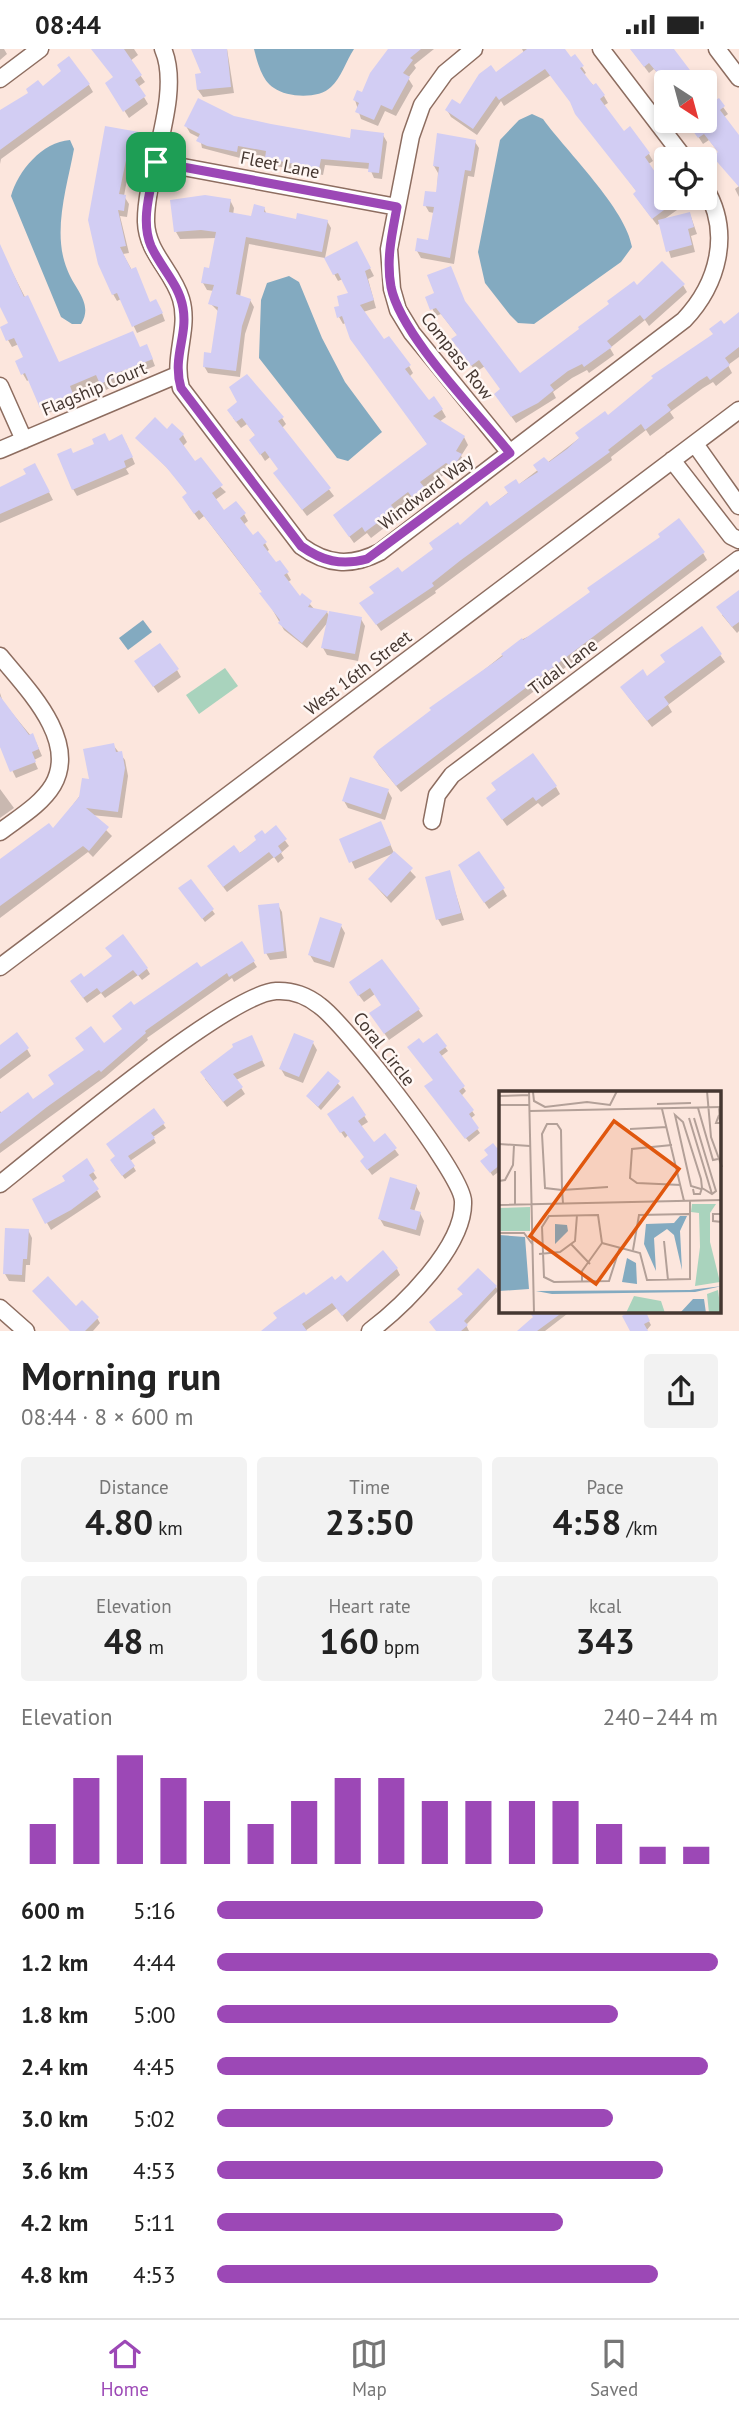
<!DOCTYPE html>
<meta charset="utf-8">
<style>
body{margin:0;font-family:"PT Sans",sans-serif;background:#f2f2f2;color:#222;height:100vh;display:flex;flex-direction:column;font-size:26px;white-space:nowrap}
*{box-sizing:border-box;margin:0}
p{font-size:23px;color:#767676}
.icon{flex:none;width:38px;height:38px;fill:none;stroke:currentColor;stroke-width:2;stroke-linecap:round;stroke-linejoin:round}
.map{position:relative;height:1282px;overflow:hidden}
.side{display:flex;flex-direction:column;background:#fff;flex:1}
.side>*{flex:none}
.needle{width:46px;rotate:144deg}
.controls{position:absolute;left:654px;top:21px;display:grid;gap:14px}
.controls a{display:grid;place-items:center;width:63px;height:63px;border-radius:7px;background:#fff;box-shadow:0 4px 10px #0003;font-size:35px}
.pin{position:absolute;display:grid;place-items:center;width:60px;height:60px;color:#fff;margin:-30px;border-radius:14px;box-shadow:0 4px 10px #0006}
.round{display:grid;place-items:center;flex:none;width:74px;height:74px;border-radius:7px;background:#f2f2f2}
.headline{display:flex;align-items:center;justify-content:space-between;height:119px;padding:0 21px}
h1{font-size:38px;font-weight:600;line-height:52px}
.metrics{display:grid;grid-template-columns:repeat(3,1fr);gap:10px;height:119px;padding:7px 21px}
.metrics div{display:grid;align-content:center;border-radius:7px;background:#f2f2f2;text-align:center}
.metrics b{font-size:35px;font-weight:600}
.metrics small{font-size:19px;font-weight:400}
.metrics p{font-size:19px}
.chart{height:196px;padding:14px 21px}
.chart p{display:flex;justify-content:space-between}
.chart svg{width:100%;height:126px;margin-top:7px;stroke:#9c48b6;stroke-width:6}
ul{padding:0 21px;list-style:none;font-size:23px}
li{display:grid;grid-template-columns:112px 84px 1fr;align-items:center;height:52px}
li i{height:18px;border-radius:9px;background:#9c48b6}
.status{display:flex;justify-content:space-between;align-items:center;height:49px;padding:0 35px;background:#fff;direction:ltr}
.status svg{height:19px;fill:currentColor}
.dock{display:flex;justify-content:space-around;align-items:center;height:98px;border-top:2px solid #e0e0e0;background:#fff;font-size:19px;color:#767676}
.dock a{display:grid;justify-items:center;gap:4px}
.dock .current{color:#9c48b6}
.map>svg:first-child{display:block}
.green{fill:#a9d3bd}
.water{fill:#83aac0}
.shadow{fill:#0003}
.building{fill:#d2cdf3}
.lines{fill:none;stroke-linecap:round;stroke-linejoin:round}
.minor-casing{stroke:#8d6d60;stroke-width:19}
.minor{stroke:#fff;stroke-width:16}
.route-casing{stroke:#fff;stroke-width:14}
.route{stroke:#9c48b6;stroke-width:9}
.labels{text-anchor:middle;stroke-width:5;stroke-linejoin:round;paint-order:stroke}
.street-label{font-size:18px;fill:#453731;stroke:#fff7f4}
.inset-road{fill:none;stroke:#b3a098;stroke-width:2}
.view{fill:#e0570e;fill-opacity:0.15;stroke:#e0570e;stroke-width:3.5}
.inset-edge{fill:none;stroke:#453731;stroke-width:3.5}
</style>
<div class="status"><b>08:44</b><svg viewBox="0 0 49 12"><path d="M0 12V9h3v3zM5 12V6h3v6zM10 12V3h3v9zM15 12V0h3v12zM26 1h20v11H26zM47 4h2v5h-2z"/></svg></div>
<div class="map">
<svg width="739" height="1282" viewBox="0 0 739 1282">
<rect width="100%" height="100%" fill="#fce6dd"/>
<path class="green" d="M225,619L238,637L199,665L186,646Z"/>
<path class="water" d="M254,0H354C346,12 341,29 331,38C319,50 288,49 274,39C262,32 257,12 254,0Z
M532,65L543,70C567,103 626,160 632,198L621,213L534,275L518,274L510,266L485,234L478,203L500,91L519,71Z
M70,91L74,100C67,138 52,183 67,220C74,240 94,254 81,275H72L61,268L11,147C18,122 42,93 70,91Z
M289,227L299,233L322,289L345,333L382,383L348,412L337,409L259,309L261,251L267,234Z
M143,571L152,583L128,601L119,589Z"/>
<path class="shadow" d="M0,0H4L7,5L0,11Z
M92,0H134L138,6L130,12L145,33L138,38L148,55L129,69L107,34L115,29Z
M193,0H227L234,44L203,48L198,41L203,26Z
M390,0H434L414,16L416,19L408,29L413,37L396,67L385,62L378,77L361,70L355,51L363,46Z
M522,0H563L570,10L582,18L586,24L583,26L604,47L608,54L603,57L623,84L630,79L649,105L653,112L647,116L667,149H680L684,156L663,171L690,165L697,185L691,187L695,203L671,209L660,174L657,176L639,152L637,143L551,26L504,57L501,52L477,86L451,68L447,61L460,57L524,4Z
M631,0H672L697,33H674L671,29L665,33L654,20L649,24Z
M89,36L93,43L1,110L0,115V63L42,39Z
M718,51L728,65L724,68L739,89V148L735,140L739,137L719,104L709,91L703,95L692,78L705,72Z
M234,69L352,91L383,86L387,93L382,130L374,129L370,120L325,116L323,126L271,116L266,108L242,103L240,109L202,99L200,89L190,84L186,77Z
M106,79L137,85L142,92L139,105L132,103L124,147L129,155L127,168L120,167L129,204L123,205L150,254L160,259L165,272L137,284L121,250L117,252L113,245Z
M475,93L479,99L474,128L468,127L454,215L421,209L417,202L429,193L434,164L429,163L425,156L437,145L438,124L434,117Z
M230,151L234,159L233,166L253,169L264,159L267,166L297,172H327L331,179L325,209L249,195L240,248L250,251L254,258L245,285L240,328L208,324L204,317L213,306L219,263L210,254L214,242L207,241L203,234L211,221L217,189L180,190L176,183Z
M357,194L374,227L368,230L376,259L363,263L383,292L409,317L413,324L409,328L428,354L442,361L446,368L439,373L464,388L468,396L461,407L465,413L458,424L451,420L424,441L427,447L417,454L413,449L394,463L397,469L371,489L367,484L354,494L339,473L428,396L346,274L343,275L339,268L351,245L343,230L338,232L326,210Z
M0,199L59,315L140,300L150,304L155,317L115,334L116,336L106,341L101,332L72,345L76,353L46,365L30,330L27,332L23,325L25,309L19,295L12,298L8,291L10,275L0,254Z
M683,236L687,243L649,277L645,271L610,299L614,306L589,324L587,321L572,329L553,343L556,349L516,374L500,352L502,341L485,317L476,323L457,297L458,287L441,265L436,267L427,249L466,257L520,327L637,239Z
M739,267V308L728,316L732,324L716,337L713,333L703,339L670,363L674,369L650,387L646,381L611,408L612,411L435,542L436,544L381,582L366,561L402,525Z
M233,369H282L286,375L282,379L334,447L307,467L280,431V421L270,408L265,412L256,398V387L247,375L241,379Z
M167,382L183,386L187,393L183,397L195,414L226,443L215,451L224,463L244,465L248,472L243,476L252,488L265,494L269,501L266,503L276,516L287,524L291,531L288,533L300,549L302,546L315,561L327,563L329,567L361,570L365,577L358,612L327,606L323,599L328,573L307,599L284,581L263,544L204,467L199,471L188,456V445L173,425L138,389Z
M109,393L126,394L135,415L126,420L129,425L77,447L73,440V406Z
M35,416L53,451L0,474V439L28,426Z
M703,504L707,511L401,743L379,716L375,709L521,591Z
M739,543V582L737,584L722,566Z
M702,580L725,613L668,656L672,663L652,678L626,645L666,614Z
M141,619L177,621L181,628L158,644Z
M0,644L3,653L36,693L42,707L34,711L38,720L16,729L0,697Z
M113,696L125,711L128,727L122,769L91,766L112,787L93,808L88,803L0,869V813L53,782L91,732Z
M556,738L560,745L542,758L538,754L507,777L492,756Z
M0,740L14,759L0,769Z
M388,742L392,749L385,771L348,759L344,752Z
M276,779L289,797L281,804L284,809L278,814L274,808L227,843L212,823Z
M384,781L394,804L355,820L342,791Z
M394,805L416,828L391,854L370,831Z
M449,823L464,871L442,877L438,870Z
M464,824L503,840L507,847L489,860Z
M190,832L215,865L205,873L183,844Z
M278,856L282,863L287,909L270,911L266,904Z
M341,877L345,884L334,919L314,913L310,906Z
M242,894L257,918L234,933L232,929L147,989L148,991L105,1028L0,1104V1062L2,1065L32,1053L201,921Z
M113,908L147,920L150,925L142,931L138,926L105,949L101,944L87,954L75,938Z
M382,912L423,967L389,991L376,972L383,957L375,945L364,953L355,941Z
M254,994L265,1017L236,1031L245,1045L227,1058L205,1030Z
M313,994L317,1001L303,1034L285,1027L281,1020Z
M423,996L445,998L448,1002L440,1008L466,1042L461,1047L475,1066L470,1070L480,1084L469,1093L429,1042L434,1032Z
M0,999L27,1000L31,1007L0,1030Z
M328,1024L341,1038L321,1061L308,1048Z
M353,1049L368,1073L360,1078L373,1096L385,1087L399,1106L372,1126L366,1118V1109L348,1086L345,1089L333,1071Z
M154,1062L166,1079L153,1088L156,1094L130,1112L136,1122L125,1130L114,1116L117,1108Z
M501,1098V1121L493,1127L485,1116Z
M86,1112L97,1129L92,1133L101,1148L51,1181L34,1151L67,1133Z
M416,1137L420,1144L414,1163L420,1164L424,1172L420,1187L384,1177L380,1170Z
M28,1181L32,1189L30,1216H26L25,1233L9,1232L5,1225Z
M397,1220L400,1226L347,1273L337,1259L305,1282H264L306,1249L335,1234L346,1236Z
M496,1238L498,1242L466,1276L469,1282H437L434,1277L464,1247L460,1240Z
M34,1243L97,1269L100,1274L93,1282H72Z
M533,1263H566L567,1265L545,1282H520L534,1269Z
M633,1263H644L651,1276L646,1282H632L624,1267Z"/>
<path class="building" d="M91,0H124L142,26L135,31L146,47L123,63L105,34L113,28Z
M191,0H227L231,38L197,41L195,25L201,24Z
M388,0H421L410,9L413,11L403,24L410,28L392,61L381,56L374,71L355,63L359,54L353,51L357,41L362,43L370,24Z
M527,0H565L571,8L575,5L584,17L580,19L593,36L596,34L605,46L600,50L624,82L630,77L650,104L645,108L667,141V149H680L652,170L633,145L636,142L575,65L570,53L545,20L499,51L496,47L473,80L445,61L452,50L460,55L479,25L491,16L496,23Z
M630,0H674L699,33H673L665,23L660,27L649,14L644,18Z
M69,7L90,35L0,101V61L28,44L26,40L38,31L43,37L61,22L57,16Z
M705,40L714,52L719,49L725,57L720,61L739,86V138L712,107L718,103L704,85L698,89L690,78L698,72H705Z
M198,49L234,67L271,75L350,89L351,80L384,84L379,124L368,123L369,114L321,110L319,120L265,109L266,102L238,97L237,103L207,97L196,92L200,85L184,77Z
M105,77L139,83L136,98L129,97L119,145L126,146L124,162L118,161L126,197L120,198L131,220L136,218L150,253L156,250L163,264L132,278L117,244L112,246L98,215L88,171Z
M437,84L476,91L471,122L465,121L450,209L415,202L417,189L428,191L434,158L423,157L425,142L436,143L439,118L433,117Z
M205,146L231,150L229,163L251,167L254,155L265,158L264,163L296,170L297,164L328,171L322,203L246,188L236,245L251,250L242,277L236,322L203,318L204,303L211,304L218,258L208,255L214,236L201,234L204,218L209,219L216,183L201,181L174,183L170,151Z
M690,163L694,178L688,180L692,196L666,203L658,171Z
M357,192L371,219L365,222L374,251L360,256L384,290L389,287L411,316L405,320L429,351L434,347L443,360L433,367L465,387L456,402L462,405L453,418L446,414L420,433L425,439L412,448L408,443L391,456L395,461L365,483L362,478L349,488L333,466L427,395L350,290L342,267L337,269L334,258L339,257L337,247L348,244L338,224L333,226L324,209Z
M0,195L24,248L28,246L59,313L133,282L140,298L147,295L153,310L112,326L114,329L100,335L96,326L70,337L73,345L40,359L25,324L21,326L15,312L23,308L14,289L6,292L0,278L8,274L0,258Z
M662,212L685,235L644,271L640,266L607,292L612,298L584,318L582,315L568,322L550,336L554,341L538,354L511,368L494,345L500,340L479,311L471,317L451,290L457,286L436,259L430,261L425,248L434,244L427,226L451,217L465,252L520,324L579,280L578,278L609,255L607,252L634,232L637,236Z
M739,263V298L725,309L730,316L710,331L707,327L699,332L667,356L671,361L645,381L641,375L608,401L610,403L461,511L432,534L434,537L376,576L359,554L374,544L369,538L398,518L402,523L433,500L429,494L458,473L460,476L487,452L490,457L508,444L504,438L516,430L519,435L538,423L533,416L544,408L549,413L567,400L579,389L575,384L605,362L608,366L653,329L651,327L713,285L709,280L721,271L724,275Z
M247,325L284,368L278,372L331,439L302,461L273,424L278,420L265,402L260,406L249,391L255,386L242,369L236,373L227,361L237,353L229,338Z
M155,368L167,380L172,374L184,385L179,390L195,412L201,408L223,436L212,444L224,461L236,452L246,464L240,469L253,486L258,482L267,493L263,496L276,513L280,511L289,523L284,526L300,547L302,544L312,552L308,558L328,562L302,594L278,574L280,571L259,544L262,543L229,499L199,461L194,465L182,448L187,444L166,418L135,389Z
M105,384L109,392L122,385L133,408L124,412L126,418L72,441L57,405L71,399L73,404L94,395L92,390Z
M35,414L50,443L0,465V438L26,425L23,420Z
M679,469L705,503L396,737L373,708L377,702L431,661L429,659L503,607L501,605L522,589L523,591L590,543L587,539L660,488L658,485Z
M739,541V573L732,578L716,558Z
M329,562L362,568L355,605L321,599Z
M702,577L722,605L664,648L669,655L647,672L620,638L643,620L647,627L665,613L660,606Z
M160,594L179,620L153,638L134,612Z
M0,647L29,686L33,684L39,700L32,703L36,713L10,723L0,698Z
M114,694L116,703L122,702L125,719L118,763L86,759L109,778L89,802L83,797L0,857V810L49,774L53,779L79,748L82,729L89,730L83,700Z
M533,704L557,737L536,752L533,748L502,771L486,749L496,741L491,734Z
M350,728L389,740L381,765L342,752Z
M381,772L391,796L349,814L339,790Z
M276,776L287,790L278,797L282,803L274,809L269,803L223,838L207,817L234,796L240,804L256,791L254,787L262,781L265,785Z
M394,802L413,819L387,848L368,830Z
M479,802L505,839L484,854L458,816Z
M450,821L461,864L436,871L425,828Z
M191,830L214,860L202,870L178,839Z
M279,854L284,902L264,905L258,856Z
M320,868L342,875L330,913L308,906Z
M123,885L148,919L138,927L133,921L101,944L97,939L83,949L70,932L81,924L84,928L112,907L105,899Z
M242,892L255,912L229,928L227,924L145,982L146,984L101,1023L99,1021L47,1058L0,1095V1064L28,1043L33,1050L54,1035L48,1026L84,1001L75,989L91,977L104,994L122,980L112,967L131,952L134,956L197,913L201,918Z
M382,910L420,960L384,985L369,964L381,956L370,939L358,947L349,933Z
M17,983L29,999L0,1021V996Z
M294,984L314,992L299,1028L279,1020Z
M437,984L447,997L439,1003L465,1037L459,1042L474,1061L469,1065L479,1079L465,1090L424,1037L433,1031L407,998L419,989L423,994Z
M252,986L263,1011L233,1025L243,1038L223,1053L200,1023L233,998L232,995Z
M328,1022L340,1032L318,1058L306,1047Z
M353,1047L366,1066L358,1072L374,1093L385,1084L397,1099L367,1121L360,1112L364,1108L344,1082L340,1084L327,1065Z
M154,1059L165,1074L151,1084L155,1089L128,1107L135,1117L122,1127L110,1111L115,1107L106,1095Z
M493,1094L497,1099L501,1096V1115L490,1124L480,1112L488,1106L484,1101Z
M87,1109L95,1122L89,1126L99,1140L71,1161L45,1175L32,1150L65,1132L62,1127Z
M390,1128L417,1136L410,1160L421,1163L416,1181L378,1170Z
M5,1179L29,1180L27,1210H23L22,1226L3,1225Z
M383,1201L398,1219L342,1267L332,1254L302,1275L307,1282H261L277,1269L273,1264L304,1243L306,1246L332,1227L335,1231L341,1226L347,1233Z
M478,1219L497,1237L464,1272L468,1276L461,1282H436L429,1273L463,1245L457,1240Z
M48,1227L76,1257L82,1251L99,1268L85,1282H70L32,1242Z
M529,1263H563L537,1282H517L533,1268Z
M629,1263H646L650,1272L644,1275L648,1282H630L622,1267Z"/>
<g class="lines">
<g class="minor-casing">
<path id="minor" d="M163,0C183,46 145,123 146,173C147,204 173,222 181,250C190,280 172,308 181,339L301,497C327,516 351,518 380,503L684,271C718,235 732,184 705,139
M474,0L445,24L422,56L411,87L389,200L392,240L398,261L412,284L510,404
M601,0L685,110
M717,0L739,29
M0,30L40,0
M156,113L397,158
M0,337L24,391
M695,395L739,457
M0,401L177,326
M672,411L731,487L739,491
M0,607C26,639 79,691 53,736C41,756 18,769 0,783
M432,772L437,746L452,726L739,510
M0,918L739,361
M0,1135C48,1097 227,945 276,942C292,941 308,947 320,957C346,976 462,1124 463,1152C465,1197 403,1257 370,1282
M0,1259L26,1282"/>
</g>
<use href="#minor" class="minor"/>
</g>
<g class="lines">
<g class="route-casing">
<path id="route" d="M156,113L397,158C392,185 386,210 391,238C401,287 477,363 510,404L367,510C341,517 322,512 301,497L181,339C172,308 188,287 183,259C179,235 161,219 151,197C140,171 151,140 156,113Z"/>
</g>
<use href="#route" class="route"/>
</g>
<g class="labels">
<g class="street-label">
<text transform="translate(280 116) rotate(11)" y="6">Fleet Lane</text>
<text transform="translate(457 307) rotate(52)" y="6">Compass Row</text>
<text transform="translate(94 340) rotate(-23)" y="6">Flagship Court</text>
<text transform="translate(426 443) rotate(-37)" y="6">Windward Way</text>
<text transform="translate(563 618) rotate(-37)" y="6">Tidal Lane</text>
<text transform="translate(358 624) rotate(-37)" y="6">West 16th Street</text>
<text transform="translate(384 1000) rotate(52)" y="6">Coral Circle</text>
</g>
</g>
<g transform="translate(499 1042)">
<rect width="222" height="222" fill="#fce6dd"/>
<path d="M193,113H217L211,122V151L221,191L196,195L201,156L200,122L192,121ZM31,116V140H0V117ZM219,199L222,222H210L208,203ZM135,205L162,210L166,222H127Z" fill="#a9d3bd"/>
<path d="M181,125H188L181,140L183,179L175,144L168,138L155,147L157,180L145,153L147,133L175,132ZM56,133L68,134L69,140L56,153ZM0,144L26,146L30,198L0,200ZM128,167L137,172L138,193L123,191ZM223,195L196,201L53,203L37,200L191,199ZM194,208H205L207,222H181Z" fill="#83aac0"/>
<path class="inset-road" d="M30,0L35,222M208,0L212,46L223,76M34,1L35,10L46,16L88,11L111,14L118,0M0,5L30,4M158,13L192,12M0,14H31M220,16L221,32H217L220,24M199,17L214,69L219,68M163,18L185,110M31,20L223,16M190,27L213,103M195,27L217,100L213,103L203,97M131,38L168,36M0,53L31,55M173,54L133,58L131,87L138,92L182,94M16,80V113M0,90L6,89L14,74L15,54M194,98L195,103H201L203,97L202,88L184,31L176,24L192,95L202,98M64,112L63,99L62,39L58,33H48L43,43L46,97L63,99L109,96M0,114L223,109M223,123H214V130L223,131M0,142H25L34,154M165,150L169,189M103,152L99,124L50,125L43,136L45,186L55,191L110,190L121,156M103,152L141,162L148,189L191,188V110M72,153L91,173M134,159L140,124L190,123M40,163L61,161L76,150L78,124M83,190V180L103,152"/>
<path class="view" d="M115,30L180,78L97,193L31,145Z"/>
<rect width="222" height="222" class="inset-edge"/>
</g>
</svg>
<div class="controls">
<a><svg class="needle" viewBox="-14 -14 28 28"><path d="M0-13l5 13h-10z" fill="#e53935"/><path d="M0 13l5-13h-10z" fill="#767676"/></svg></a>
<a><svg class="icon" aria-label="locate" viewBox="0 0 24 24"><circle cx="12" cy="12" r="6"/><path d="M12 2v4M12 18v4M2 12h4M18 12h4"/></svg></a>
</div>
<div class="pin" style="left:156px;top:113px;background:#1e9e55"><svg class="icon" aria-label="arrive" viewBox="0 0 24 24"><path d="M6 21V4h12l-3 4 3 4H6"/></svg></div>
</div>
<section class="side">
<div class="headline"><div><h1>Morning run</h1><p>08:44 · 8 × 600 m</p></div><a class="round"><svg class="icon" aria-label="share" viewBox="0 0 24 24"><path d="M12 15V3M7 8l5-5 5 5M5 13v7h14v-7"/></svg></a></div>
<div class="metrics">
<div><p>Distance</p><b>4.80<small> km</small></b></div>
<div><p>Time</p><b>23:50</b></div>
<div><p>Pace</p><b>4:58<small> /km</small></b></div>
</div>
<div class="metrics">
<div><p>Elevation</p><b>48<small> m</small></b></div>
<div><p>Heart rate</p><b>160<small> bpm</small></b></div>
<div><p>kcal</p><b>343</b></div>
</div>
<div class="chart"><p><span>Elevation</span>240–244 m</p>
<svg viewBox="0 0 160 44" preserveAspectRatio="none"><path d="M5 44V30M15 44V14M25 44V6M35 44V14M45 44V22M55 44V30M65 44V22M75 44V14M85 44V14M95 44V22M105 44V22M115 44V22M125 44V22M135 44V30M145 44V38M155 44V38"/></svg>
</div>
<ul>
<li><b>600 m</b>5:16<i style="width:65%"></i></li>
<li><b>1.2 km</b>4:44<i style="width:100%"></i></li>
<li><b>1.8 km</b>5:00<i style="width:80%"></i></li>
<li><b>2.4 km</b>4:45<i style="width:98%"></i></li>
<li><b>3.0 km</b>5:02<i style="width:79%"></i></li>
<li><b>3.6 km</b>4:53<i style="width:89%"></i></li>
<li><b>4.2 km</b>5:11<i style="width:69%"></i></li>
<li><b>4.8 km</b>4:53<i style="width:88%"></i></li>
</ul>
</section>
<nav class="dock">
<a class="current"><svg class="icon" aria-label="home" viewBox="0 0 24 24"><path d="M3 11l9-7 9 7M6 9v11h12V9"/></svg>Home</a>
<a><svg class="icon" aria-label="map" viewBox="0 0 24 24"><path d="M3 6l6-2 6 2 6-2v14l-6 2-6-2-6 2zM9 4v14M15 6v14"/></svg>Map</a>
<a><svg class="icon" aria-label="saved" viewBox="0 0 24 24"><path d="M7 4h10v16l-5-4-5 4z"/></svg>Saved</a>
</nav>
